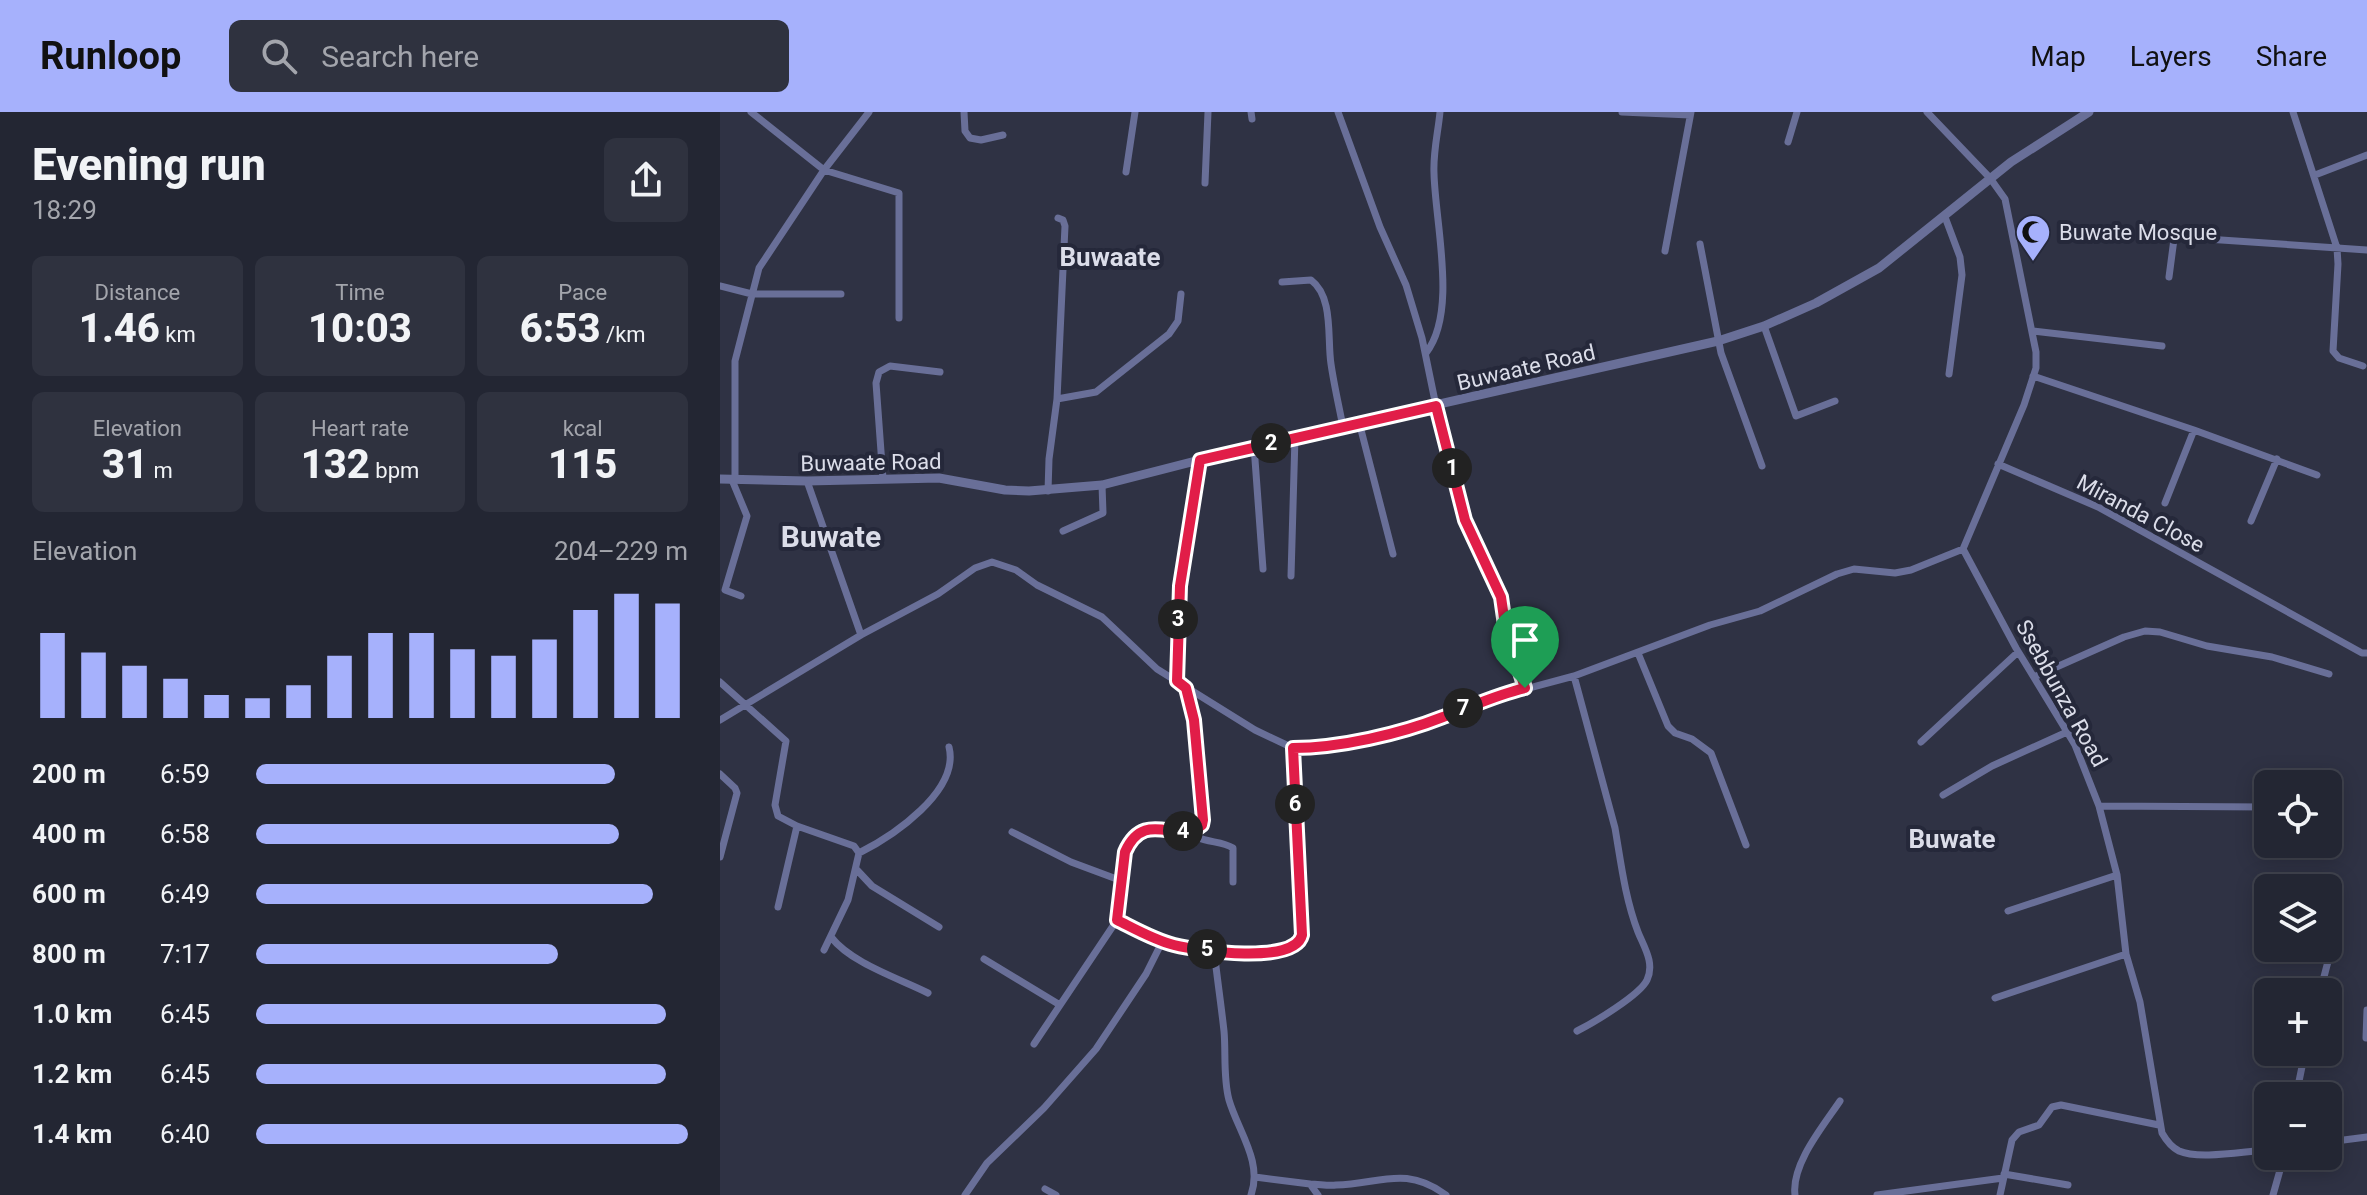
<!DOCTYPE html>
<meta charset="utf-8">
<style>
body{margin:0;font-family:Roboto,sans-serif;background:#2f323f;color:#f1f3f6;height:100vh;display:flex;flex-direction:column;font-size:30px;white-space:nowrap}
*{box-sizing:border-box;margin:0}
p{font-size:26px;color:#a3a5ac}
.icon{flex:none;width:44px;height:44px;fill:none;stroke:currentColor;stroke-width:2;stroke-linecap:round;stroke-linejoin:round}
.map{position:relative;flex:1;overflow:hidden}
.panel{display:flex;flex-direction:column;background:#232633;width:720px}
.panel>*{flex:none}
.buttons{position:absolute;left:1534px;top:658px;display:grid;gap:16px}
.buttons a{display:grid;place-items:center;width:88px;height:88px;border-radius:12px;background:#232633;box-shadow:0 4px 20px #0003,0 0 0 2px #40434e;font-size:40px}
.pin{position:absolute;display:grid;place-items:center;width:68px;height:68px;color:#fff;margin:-82px -34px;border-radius:50% 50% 50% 0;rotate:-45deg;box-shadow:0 0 8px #0007}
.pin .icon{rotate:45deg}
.km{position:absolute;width:40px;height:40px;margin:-20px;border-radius:50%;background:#222;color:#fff;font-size:22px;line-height:40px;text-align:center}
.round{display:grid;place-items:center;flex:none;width:84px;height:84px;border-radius:12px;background:#2f323f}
.head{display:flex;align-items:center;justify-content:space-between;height:136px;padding:0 32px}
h1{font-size:44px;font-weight:800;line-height:60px}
.metrics{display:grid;grid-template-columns:repeat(3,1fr);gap:12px;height:136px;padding:8px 32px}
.metrics div{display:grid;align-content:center;border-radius:12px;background:#2f323f;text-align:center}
.metrics b{font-size:40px;font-weight:800}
.metrics small{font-size:22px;font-weight:400}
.metrics p{font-size:22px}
.chart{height:224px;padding:16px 32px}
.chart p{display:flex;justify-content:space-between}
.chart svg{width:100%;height:144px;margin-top:8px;stroke:#a6b1fc;stroke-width:6}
ul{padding:0 32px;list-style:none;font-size:26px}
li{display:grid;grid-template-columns:128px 96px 1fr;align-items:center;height:60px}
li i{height:20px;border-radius:10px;background:#a6b1fc}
header{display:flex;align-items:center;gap:48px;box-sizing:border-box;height:112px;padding:0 40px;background:#a6b1fc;color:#111}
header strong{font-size:38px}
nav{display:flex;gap:44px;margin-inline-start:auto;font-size:28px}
.search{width:560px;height:72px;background:#2f323f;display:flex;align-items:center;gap:20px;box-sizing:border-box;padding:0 28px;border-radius:12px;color:#a3a5ac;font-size:30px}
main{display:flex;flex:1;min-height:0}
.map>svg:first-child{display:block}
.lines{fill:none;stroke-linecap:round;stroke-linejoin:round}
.minor{stroke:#696f98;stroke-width:7}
.tertiary{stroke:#696f98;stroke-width:9}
.route-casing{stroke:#fff;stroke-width:16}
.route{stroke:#e11d48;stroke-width:10}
.labels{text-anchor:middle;stroke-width:8;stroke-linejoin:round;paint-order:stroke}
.poi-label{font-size:22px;fill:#dbdde9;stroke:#25283a;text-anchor:start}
.street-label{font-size:22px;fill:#dbdde9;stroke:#25283a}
.quarter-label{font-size:26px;font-weight:bold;fill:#dbdde9;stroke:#25283a}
.district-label{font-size:30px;font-weight:bold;fill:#dbdde9;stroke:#25283a}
</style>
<header>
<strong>Runloop</strong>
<div class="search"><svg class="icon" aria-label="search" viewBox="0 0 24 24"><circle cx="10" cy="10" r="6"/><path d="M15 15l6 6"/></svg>Search here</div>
<nav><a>Map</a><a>Layers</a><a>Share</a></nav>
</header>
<main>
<section class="panel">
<div class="head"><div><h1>Evening run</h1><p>18:29</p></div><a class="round"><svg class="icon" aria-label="share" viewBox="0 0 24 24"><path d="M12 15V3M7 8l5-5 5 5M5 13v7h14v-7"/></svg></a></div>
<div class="metrics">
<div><p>Distance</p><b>1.46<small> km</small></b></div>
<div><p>Time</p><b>10:03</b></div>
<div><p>Pace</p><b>6:53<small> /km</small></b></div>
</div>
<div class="metrics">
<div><p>Elevation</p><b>31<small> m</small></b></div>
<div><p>Heart rate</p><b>132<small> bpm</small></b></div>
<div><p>kcal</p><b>115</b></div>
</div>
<div class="chart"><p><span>Elevation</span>204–229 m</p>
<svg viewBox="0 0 160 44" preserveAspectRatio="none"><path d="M5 44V18M15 44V24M25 44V28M35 44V32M45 44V37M55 44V38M65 44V34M75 44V25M85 44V18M95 44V18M105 44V23M115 44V25M125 44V20M135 44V11M145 44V6M155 44V9"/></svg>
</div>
<ul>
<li><b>200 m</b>6:59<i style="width:83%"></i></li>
<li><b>400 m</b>6:58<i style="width:84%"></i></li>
<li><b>600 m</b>6:49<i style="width:92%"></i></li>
<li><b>800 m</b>7:17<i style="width:70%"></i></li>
<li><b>1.0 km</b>6:45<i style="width:95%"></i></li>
<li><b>1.2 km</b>6:45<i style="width:95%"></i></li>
<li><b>1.4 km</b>6:40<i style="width:100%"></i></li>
</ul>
</section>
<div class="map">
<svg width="1647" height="1083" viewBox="0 0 1647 1083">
<rect width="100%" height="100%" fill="#2f3244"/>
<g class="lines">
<path class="minor" d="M31,0L104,58L179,81V206
M244,0L245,19L250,26L261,28L283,23
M531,0L532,7
M618,0L660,115L686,173L702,226L716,294L745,408L781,485L785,513L805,576
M902,0L970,3
M1207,0L1270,66L1285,87L1316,240V256L1304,293L1243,437L1296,536L1355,633L1379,694L1397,763L1406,842L1420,890L1442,1021C1446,1028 1451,1035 1459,1039C1479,1048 1525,1039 1548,1038
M1573,0L1617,136L1618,152L1613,239L1619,246L1643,254
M1068,30L1077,0
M406,60L415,0
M1595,63L1647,43
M485,71L488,0
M1225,105L1240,145L1242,163L1229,262
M980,132L1001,241L1042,354
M945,139L971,0
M1449,165L1454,127L1457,125L1647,138
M562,170L591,168C614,185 607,227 611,252C614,273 619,294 623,315
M0,174L32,182H121
M1044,214L1076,304L1115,289
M1313,219L1442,234
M706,241C738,200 715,111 714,61C713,40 718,21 720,0
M1313,264L1474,318L1597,363
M337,287L376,280L449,222L458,209L461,182
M639,310L673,442
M534,334L543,457
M1278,352L1378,395L1642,541H1647
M163,367L156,271L159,260L170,254L220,260
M12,368L27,404L5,478L21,484
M15,368V249L39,156L104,58L149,0
M87,369L141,523
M328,379L329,347L337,287L345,114L343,108L338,106
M1445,391L1474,318
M1531,409L1557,347
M343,419L383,401L382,373
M571,464L575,325
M918,541L948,614L955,621L972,627L991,641L1026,733
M854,564L895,716C901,751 905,786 918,820C924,835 935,851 927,868C920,883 873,911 857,919
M1314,565L1404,525L1425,519L1440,520L1487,534L1552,545L1609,562
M457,569L460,474L480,348
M0,570L66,629L55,693L58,704L77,714L134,734L139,741L128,788L104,838
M0,608L141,523L218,482L255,456L272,450L296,458L317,473L382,505L437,557L535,618L573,636H587L681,619L724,605L756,590L854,564L990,513L1040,499L1117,462L1134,457L1175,461L1191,458L1243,437
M1201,630L1298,540
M0,662L15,676L17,681L0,745
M1223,683L1272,654L1347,620
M1379,694L1548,695
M475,718L477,725C489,731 502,729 513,736V770
M292,720L351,750L402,769
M139,741C173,724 240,679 229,635
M137,758L152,774L219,815
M58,795L77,714
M1288,799L1397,763
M397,808C415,817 435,828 455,833C485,840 551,849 578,832L582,823L573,636
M111,825C131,851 178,866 208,881
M494,838C497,865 501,892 504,919C506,941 503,966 509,988C518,1019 543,1050 531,1083
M264,847L340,893
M1600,880L1617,815
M1275,886L1406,842
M1646,926L1647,898
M314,932L397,808L405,740C425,695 458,734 482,713C489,688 472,605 466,576
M1576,984L1585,940
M1608,1030L1647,1025
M1284,1062L1348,1073
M535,1065L590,1072L598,1083
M590,1072C599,1072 608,1074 616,1073C660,1072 685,1053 726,1083
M325,1077L336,1083
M245,1083L267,1051L324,996L376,937L426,862L443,828
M1075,1083C1071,1052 1104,1013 1120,989
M1157,1083L1283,1066
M1280,1083L1292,1028L1299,1020L1319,1013L1332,995L1341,993L1439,1013
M1553,1083L1564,1044"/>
<path class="tertiary" d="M0,367L87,369L219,366L285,378L309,379L382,373L534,334L998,229L1044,214L1096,191L1159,156L1291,50L1369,0"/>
</g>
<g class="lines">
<g class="route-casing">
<path id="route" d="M716,294L745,408L781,485L785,513L805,576C775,583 751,595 723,605C680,622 619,636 573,636L582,823C575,853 478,839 454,833C434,828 415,817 397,808L405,740C425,695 458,734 482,713L483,708L474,608L466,576L457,569L460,474L480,348Z"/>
</g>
<use href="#route" class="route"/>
</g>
<defs>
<g id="mosque-pin" transform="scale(1.8)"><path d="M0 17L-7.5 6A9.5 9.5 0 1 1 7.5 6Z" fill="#a6b1fc" stroke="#25283a"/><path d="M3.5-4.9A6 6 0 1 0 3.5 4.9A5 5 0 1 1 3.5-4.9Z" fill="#111"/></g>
</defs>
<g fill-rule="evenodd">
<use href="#mosque-pin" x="1313" y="120"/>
</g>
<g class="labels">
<g class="poi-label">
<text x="1339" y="128">Buwate Mosque</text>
</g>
<g class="street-label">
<text transform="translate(806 255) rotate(-13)" y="8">Buwaate Road</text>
<text transform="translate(151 350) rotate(-1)" y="8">Buwaate Road</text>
<text transform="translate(1421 401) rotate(28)" y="8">Miranda Close</text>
<text transform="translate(1342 581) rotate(61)" y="8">Ssebbunza Road</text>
</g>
<g class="quarter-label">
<text x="390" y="154">Buwaate</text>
<text x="1232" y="736">Buwate</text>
</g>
<g class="district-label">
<text x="111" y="435">Buwate</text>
</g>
</g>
</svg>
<div class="buttons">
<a><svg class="icon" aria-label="locate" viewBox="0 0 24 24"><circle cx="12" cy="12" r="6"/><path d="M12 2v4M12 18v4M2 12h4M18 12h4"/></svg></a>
<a><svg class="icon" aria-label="layers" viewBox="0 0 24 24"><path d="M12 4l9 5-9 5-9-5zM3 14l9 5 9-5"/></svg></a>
<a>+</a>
<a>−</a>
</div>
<div class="pin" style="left:805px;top:576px;background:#1e9e55"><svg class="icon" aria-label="arrive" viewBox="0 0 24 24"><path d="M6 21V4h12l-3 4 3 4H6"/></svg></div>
<b class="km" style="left:732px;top:356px">1</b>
<b class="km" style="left:551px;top:331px">2</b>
<b class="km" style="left:458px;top:507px">3</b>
<b class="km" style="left:463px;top:719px">4</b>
<b class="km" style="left:487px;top:837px">5</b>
<b class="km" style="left:575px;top:692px">6</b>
<b class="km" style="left:743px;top:596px">7</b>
</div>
</main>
